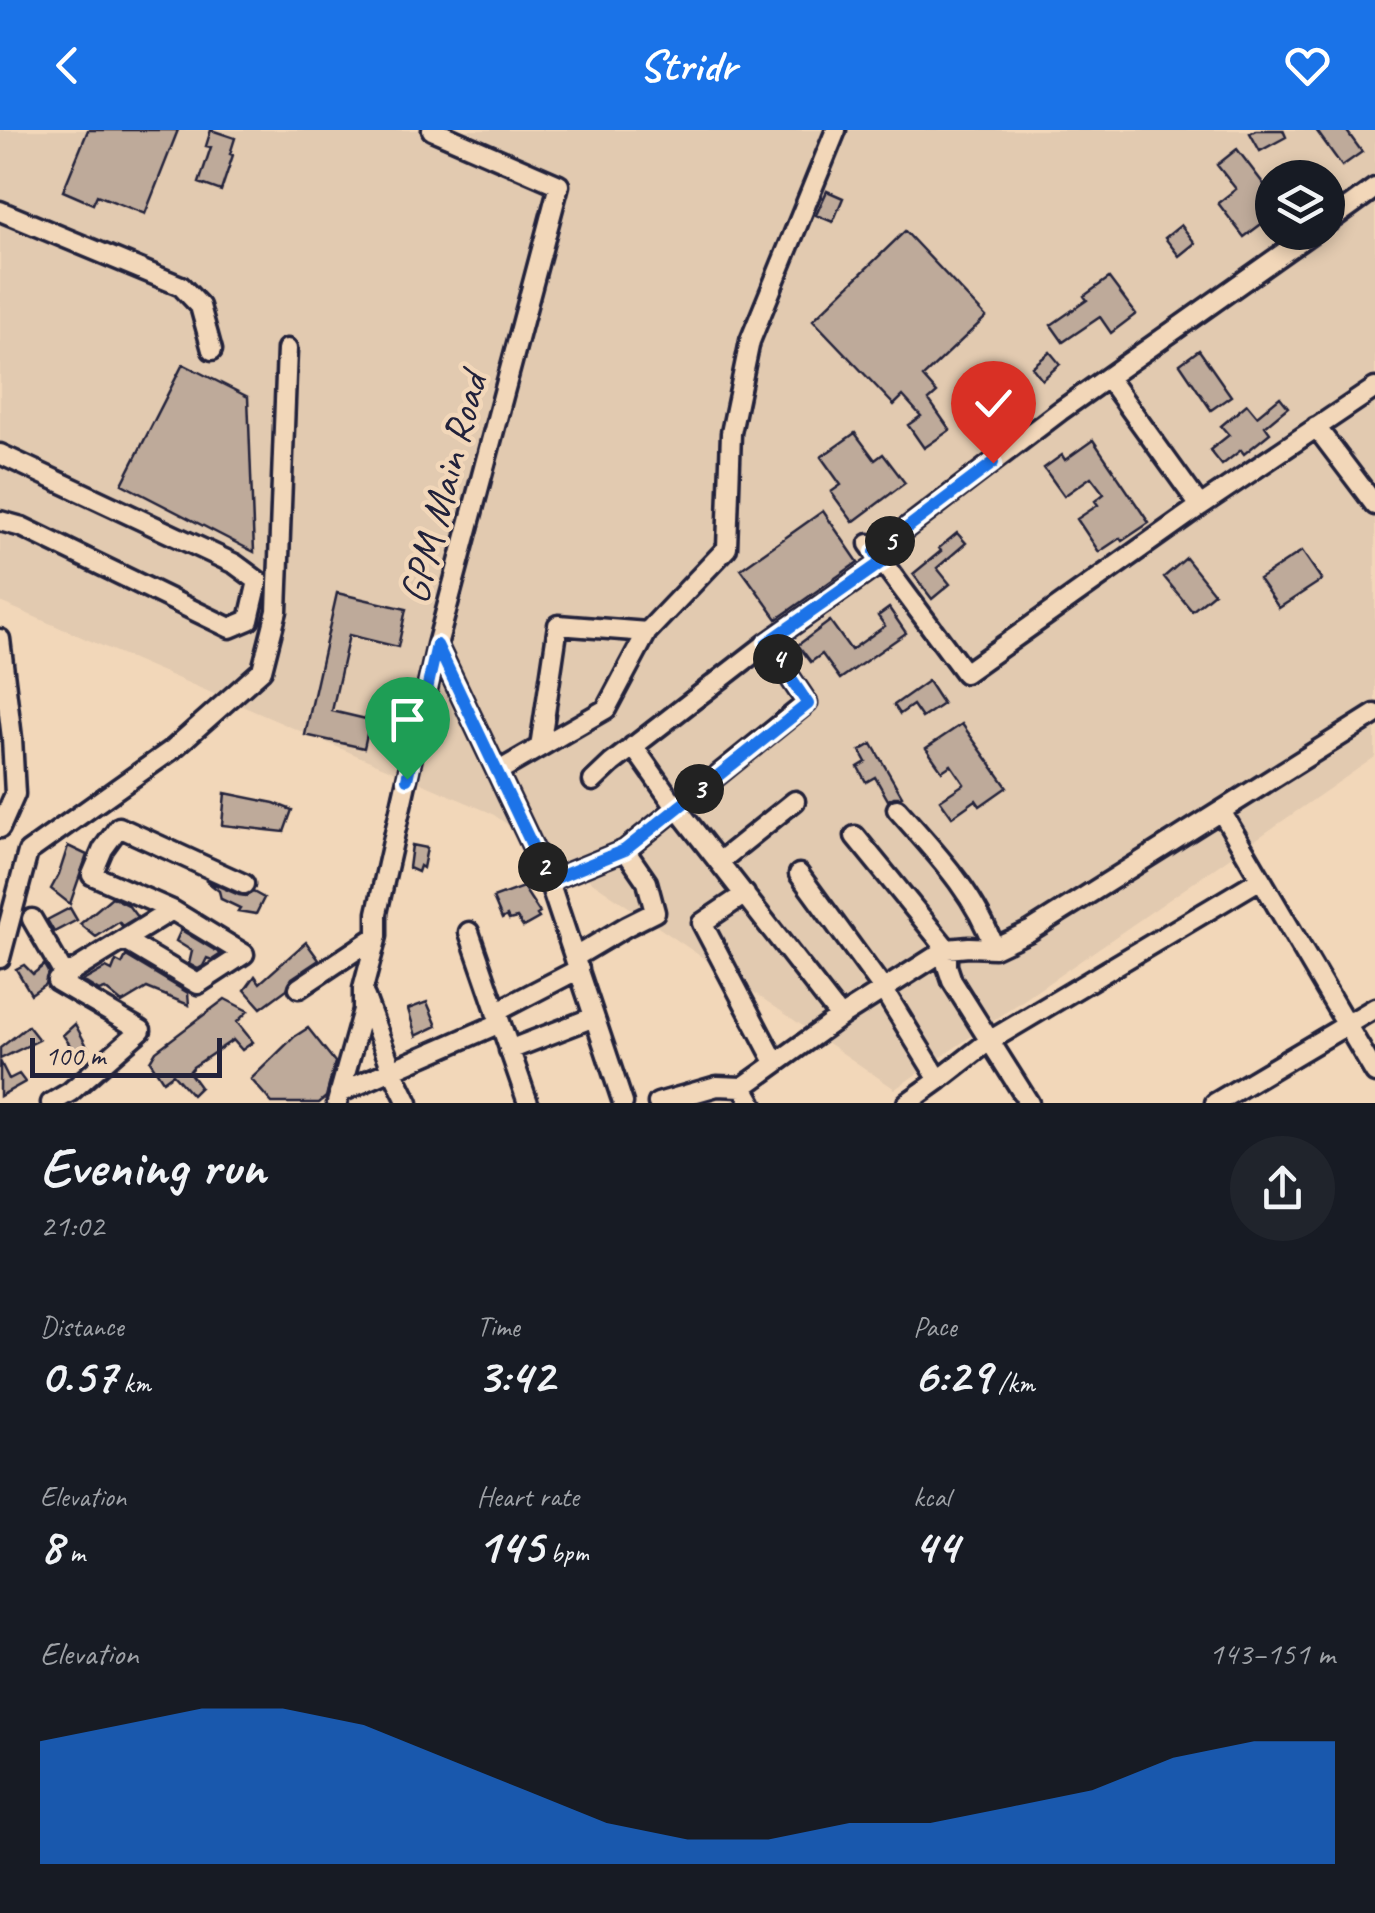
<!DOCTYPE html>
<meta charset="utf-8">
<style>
body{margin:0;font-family:Caveat,sans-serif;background:#20242c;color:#f1f3f6;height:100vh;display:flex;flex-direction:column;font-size:38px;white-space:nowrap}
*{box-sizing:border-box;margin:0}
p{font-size:32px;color:#9ea1a6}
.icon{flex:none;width:55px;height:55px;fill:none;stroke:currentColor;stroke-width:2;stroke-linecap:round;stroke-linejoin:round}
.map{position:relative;height:973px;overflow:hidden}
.panel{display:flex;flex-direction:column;background:#171b24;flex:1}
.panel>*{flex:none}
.fabs{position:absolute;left:1255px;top:30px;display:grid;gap:20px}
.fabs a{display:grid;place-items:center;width:90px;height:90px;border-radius:50%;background:#171b24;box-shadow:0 5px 15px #0003;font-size:50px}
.scale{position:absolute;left:30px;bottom:25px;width:192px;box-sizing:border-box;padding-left:10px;border:5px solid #22223b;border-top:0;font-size:28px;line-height:35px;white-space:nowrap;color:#22223b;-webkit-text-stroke:8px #f2d7b9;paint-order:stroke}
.pin{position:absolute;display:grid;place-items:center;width:85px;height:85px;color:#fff;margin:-102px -42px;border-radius:50% 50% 50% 0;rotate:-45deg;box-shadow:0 0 10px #0007}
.pin .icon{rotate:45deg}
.km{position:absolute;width:50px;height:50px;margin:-25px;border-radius:50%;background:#222;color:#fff;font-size:28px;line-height:50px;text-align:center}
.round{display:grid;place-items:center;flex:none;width:105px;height:105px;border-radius:52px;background:#20242c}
.head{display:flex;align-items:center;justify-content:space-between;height:170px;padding:0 40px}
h1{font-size:55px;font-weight:700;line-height:75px}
.stats{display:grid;grid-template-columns:repeat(3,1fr);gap:15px;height:170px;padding:10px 40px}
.stats div{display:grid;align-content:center}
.stats b{font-size:50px;font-weight:700}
.stats small{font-size:28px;font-weight:400}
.stats p{font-size:28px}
.chart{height:280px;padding:20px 40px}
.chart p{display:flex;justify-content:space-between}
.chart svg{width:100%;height:180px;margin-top:10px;fill:#1a73e8;opacity:.7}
header{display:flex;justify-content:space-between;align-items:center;height:130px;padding:0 40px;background:#1a73e8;color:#fff;font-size:45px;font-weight:700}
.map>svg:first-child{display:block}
.built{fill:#e2cab0;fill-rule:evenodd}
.building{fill:#beaa9a;stroke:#22223b;stroke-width:2.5}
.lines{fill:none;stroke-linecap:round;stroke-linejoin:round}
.minor-casing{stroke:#22223b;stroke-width:25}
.minor{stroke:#f2d7b9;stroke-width:18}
.route-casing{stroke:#fff;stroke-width:20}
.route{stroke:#1a73e8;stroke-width:12}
.labels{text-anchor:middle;stroke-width:9;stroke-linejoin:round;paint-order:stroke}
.street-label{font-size:42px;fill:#22223b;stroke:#f2d7b9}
</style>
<header><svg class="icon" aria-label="back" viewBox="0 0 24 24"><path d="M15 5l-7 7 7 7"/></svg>Stridr<svg class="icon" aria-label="heart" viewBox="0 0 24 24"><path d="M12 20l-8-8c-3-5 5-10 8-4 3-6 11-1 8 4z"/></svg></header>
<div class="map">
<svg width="1375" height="973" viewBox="0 0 1375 973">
<rect width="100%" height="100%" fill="#f2d7b9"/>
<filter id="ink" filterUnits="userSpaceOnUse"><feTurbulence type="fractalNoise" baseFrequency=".01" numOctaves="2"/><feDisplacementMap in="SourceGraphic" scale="20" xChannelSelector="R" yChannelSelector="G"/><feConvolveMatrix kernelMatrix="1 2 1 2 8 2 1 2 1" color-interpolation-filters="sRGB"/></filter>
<g filter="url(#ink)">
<path class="built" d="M0,0H1375V627L895,959L491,683L0,472ZM1272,48H1328V102H1272Z"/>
<path class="building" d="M88,0H178L145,84L97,65L93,74L63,61Z
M211,0L235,8L230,24L233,25L221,61L199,53L211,17L206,16Z
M1256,0H1283L1286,7L1260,21L1250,3Z
M1316,0H1346L1362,22L1342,36Z
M1237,19L1272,65V86L1244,107L1218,73L1236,59L1217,35Z
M827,61L843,68L833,92L816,85Z
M1181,95L1195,113L1179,126L1165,108Z
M905,101L986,187L923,247L937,263L929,270L950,300L924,318L908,295L921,286L903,266L894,275L813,190Z
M1109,148L1136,184L1111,203L1100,187L1063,212L1051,195L1087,170L1084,166Z
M1199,220L1231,266L1211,280L1180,234Z
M1050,222L1060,234L1042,250L1032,237Z
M183,234L248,267L254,422L122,354Z
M967,260L983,280L972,289L956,268Z
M1280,267L1288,277L1265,296L1270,303L1244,324L1241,320L1222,335L1210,320L1229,305L1221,296L1247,274L1257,286Z
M855,303L875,330L883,324L905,353L853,392L831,362L841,355L821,327Z
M1093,310L1149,393L1122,411L1120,408L1099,422L1077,389L1098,375L1095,371L1104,364L1091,347L1064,366L1044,338L1062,325L1065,330Z
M823,381L858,432L777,489L741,439Z
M957,403L966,413L937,438L950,454L932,469L913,444L941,421L939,418Z
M1302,421L1322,450L1279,478L1259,449Z
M1186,428L1214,463L1192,481L1164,447Z
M337,463L406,479L398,517L349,505L332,581L370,590L364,618L305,605Z
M889,478L906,503L840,549L822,524L811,532L798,515L830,491L851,520L885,496L878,486Z
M928,551L943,574L922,588L913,575L900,584L894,575Z
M962,594L1007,657L980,676L976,670L952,687L940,670L964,654L951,635L942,641L926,618Z
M872,614L902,666L900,667H894L888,670L875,647L866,652L858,637L866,632L860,621Z
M225,663L274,673L292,680L284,702L222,695Z
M412,715L427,718L423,738L420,736L418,742L409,738Z
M68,716L87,725L70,774L51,759L59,744Z
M205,750L239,765L246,766L253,762L264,768L256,784L238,781L240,778L221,769L219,761Z
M523,757L540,783L537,785L539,788L523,797L517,788L509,790L507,786L502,789L493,768Z
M112,767L128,775L137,787L122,796L119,792L96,807L80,794Z
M70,778L77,790L54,802L47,790Z
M181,800L221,824L212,830L207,828L203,836L198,839L189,834L192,821L176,811Z
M306,812L319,830L292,848L287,859L261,878L245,860L255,846L260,853Z
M126,826L188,863L189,875L147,858L122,873L105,859L99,861L83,851L106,838L112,841L116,831L122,834Z
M24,835L33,844L44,835L48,842L45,854L31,864L16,839Z
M225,869L248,881L237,892L253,912L242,920L233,910L193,937L189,942L200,957L192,965L173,944L163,951L150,931L156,921Z
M427,872L437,896L416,906L408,879Z
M75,894L88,918L76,924L63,905Z
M28,896L39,910L0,929V918Z
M308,898L335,932L326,967L319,973H272L251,949L294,907Z
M0,931L9,949L19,944L25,952L0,966Z"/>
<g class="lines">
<g class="minor-casing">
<path id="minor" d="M0,81L181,156L200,176L212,220
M1328,92L1375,58
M1108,248L1200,376L1375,258
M1316,297L1375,375
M0,324L235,434L258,451L249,490L230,498L22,397L0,391
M869,414L965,543L1200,376
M875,422L1060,281L1313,102
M0,509L12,608L15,664L0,698
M767,513L882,432
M437,515L549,751L623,973
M633,616L676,677L840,887L743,957
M540,617L558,495L647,502L727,418L731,303L750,211L836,0
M497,642L606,579L647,502
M897,679C934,721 976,764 994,818
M1221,681L1375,943
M855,706L947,819V836L952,851L1029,973
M719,732L795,671
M799,744L883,859L939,950L907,973
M549,751L625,720L807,573L767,513L612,633L593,651
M745,764L702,793L775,932
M32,789L65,846
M469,802L528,973
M124,810L198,854L244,824L172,780
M575,827L627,796L655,782L647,752L625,720
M0,828L28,722L173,619L262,540L277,481L287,219
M299,858L377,806
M365,867L392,940L408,973
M496,882L579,839
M840,887L947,819L969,817L994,818L1030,801L1375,584
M509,920L594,887
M939,950L989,911L1259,750
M339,963L500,893
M51,973L70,962L141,900L57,851L172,780L92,745L103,719L119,697L244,754
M337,973L363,880V859L377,806V783L437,515L559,55L432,0
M658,973L717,956L743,957L752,973
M1215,973L1375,878"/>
</g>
<use href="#minor" class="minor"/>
</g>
</g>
<g class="lines" filter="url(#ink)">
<g class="route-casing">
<path id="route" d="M407,649L437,515L549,751L625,720L808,574L767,513L882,432L875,422L993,333"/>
</g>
<use href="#route" class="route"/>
</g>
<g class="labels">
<g class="street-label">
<text transform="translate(442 358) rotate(-75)" y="15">GPM Main Road</text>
</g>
</g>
</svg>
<div class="fabs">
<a><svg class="icon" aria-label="layers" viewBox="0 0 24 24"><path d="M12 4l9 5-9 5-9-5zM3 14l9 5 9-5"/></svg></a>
</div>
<div class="scale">100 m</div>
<div class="pin" style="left:407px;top:649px;background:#1e9e55"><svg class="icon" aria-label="arrive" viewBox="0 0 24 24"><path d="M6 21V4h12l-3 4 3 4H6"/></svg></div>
<div class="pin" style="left:993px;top:333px;background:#d93025"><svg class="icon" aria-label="check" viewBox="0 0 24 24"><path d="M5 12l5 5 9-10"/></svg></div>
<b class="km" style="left:543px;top:737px">2</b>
<b class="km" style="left:699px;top:659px">3</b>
<b class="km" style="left:778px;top:529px">4</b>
<b class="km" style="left:890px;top:411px">5</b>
</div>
<section class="panel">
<div class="head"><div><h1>Evening run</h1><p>21:02</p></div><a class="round"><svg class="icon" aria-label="share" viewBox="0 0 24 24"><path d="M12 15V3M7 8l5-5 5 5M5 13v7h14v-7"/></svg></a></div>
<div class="stats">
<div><p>Distance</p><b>0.57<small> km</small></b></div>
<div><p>Time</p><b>3:42</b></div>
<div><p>Pace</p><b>6:29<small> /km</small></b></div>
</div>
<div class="stats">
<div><p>Elevation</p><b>8<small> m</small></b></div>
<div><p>Heart rate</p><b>145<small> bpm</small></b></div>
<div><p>kcal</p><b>44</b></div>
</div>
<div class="chart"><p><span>Elevation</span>143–151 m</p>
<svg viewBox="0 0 160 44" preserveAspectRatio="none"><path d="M0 44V14L10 10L20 6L30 6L40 10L50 18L60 26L70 34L80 38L90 38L100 34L110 34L120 30L130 26L140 18L150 14L160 14V44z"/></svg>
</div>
</section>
